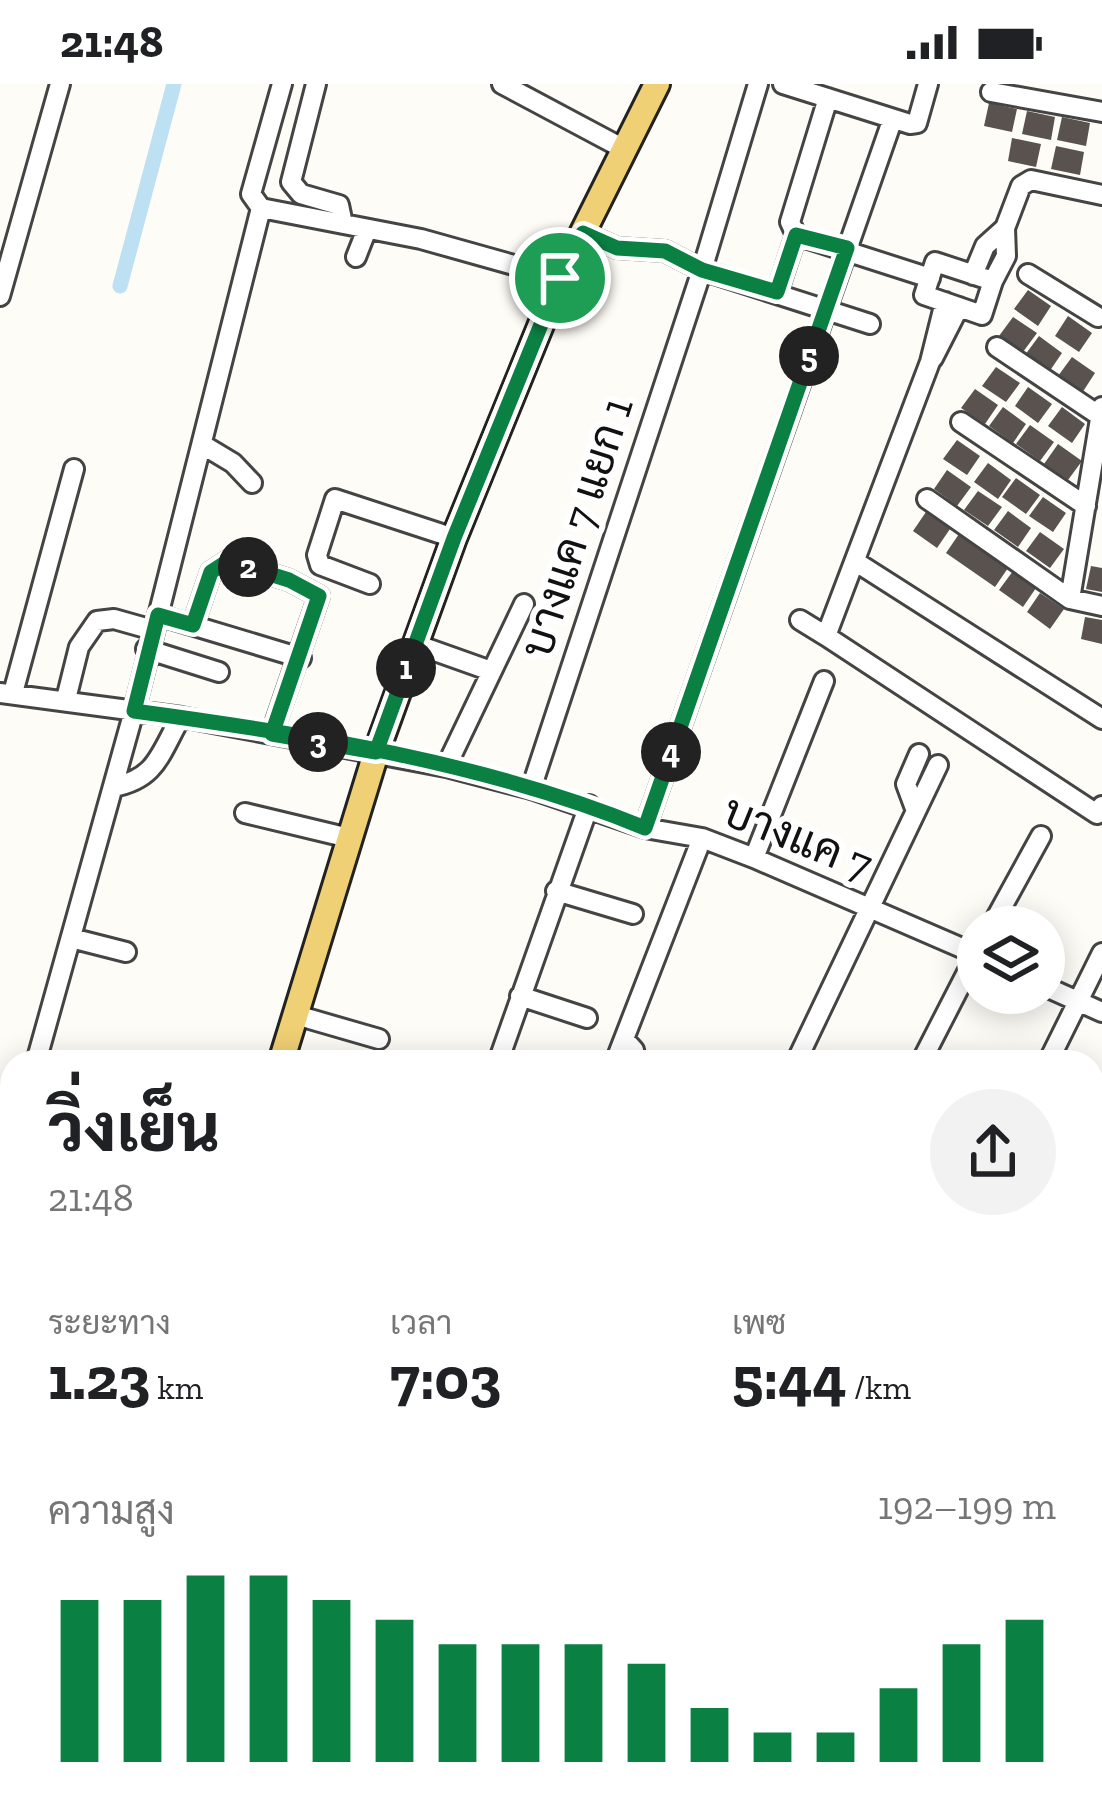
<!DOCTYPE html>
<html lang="th">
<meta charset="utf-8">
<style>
body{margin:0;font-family:"Zilla Slab",Sarabun,serif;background:#f2f2f2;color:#202124;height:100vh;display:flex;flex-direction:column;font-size:45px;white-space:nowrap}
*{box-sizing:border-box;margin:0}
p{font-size:39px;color:#757577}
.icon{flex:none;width:66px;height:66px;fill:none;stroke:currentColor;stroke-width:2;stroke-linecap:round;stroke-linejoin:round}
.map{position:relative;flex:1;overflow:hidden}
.sheet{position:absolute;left:0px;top:966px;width:1104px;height:771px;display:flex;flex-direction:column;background:#fff;border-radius:36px 36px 0 0;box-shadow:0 6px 30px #0003}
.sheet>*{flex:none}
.fabs{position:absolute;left:957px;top:822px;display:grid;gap:24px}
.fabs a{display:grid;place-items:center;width:108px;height:108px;border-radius:50%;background:#fff;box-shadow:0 6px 30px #0003;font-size:60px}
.pin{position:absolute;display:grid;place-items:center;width:102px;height:102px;color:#fff;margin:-51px;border:6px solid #fff;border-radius:50%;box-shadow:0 3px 12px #0007}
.km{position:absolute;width:60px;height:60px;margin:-30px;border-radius:50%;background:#222;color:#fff;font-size:33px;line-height:60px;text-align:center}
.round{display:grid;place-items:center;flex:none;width:126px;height:126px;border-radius:63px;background:#f2f2f2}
.headline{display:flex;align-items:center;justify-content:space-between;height:204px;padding:0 48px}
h1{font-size:66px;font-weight:800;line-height:90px}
.stats{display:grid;grid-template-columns:repeat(3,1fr);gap:18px;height:204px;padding:12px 48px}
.stats div{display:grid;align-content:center}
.stats b{font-size:60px;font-weight:800}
.stats small{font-size:33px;font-weight:400}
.stats p{font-size:33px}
.chart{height:336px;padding:24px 48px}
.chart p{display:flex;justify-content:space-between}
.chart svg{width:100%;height:216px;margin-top:12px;stroke:#0b8043;stroke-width:6}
.status{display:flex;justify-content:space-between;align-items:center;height:84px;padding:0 60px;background:#fff;direction:ltr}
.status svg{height:33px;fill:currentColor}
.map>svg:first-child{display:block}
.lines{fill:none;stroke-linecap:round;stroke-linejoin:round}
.canal{stroke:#bde0f3;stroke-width:15}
.building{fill:#59524e}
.minor-casing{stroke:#444;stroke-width:24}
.major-casing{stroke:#222;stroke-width:30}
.minor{stroke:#fff;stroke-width:18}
.major{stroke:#f0d074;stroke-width:24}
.route-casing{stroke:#fff;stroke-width:24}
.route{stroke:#0b8043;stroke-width:15}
.labels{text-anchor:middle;stroke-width:12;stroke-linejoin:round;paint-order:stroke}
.street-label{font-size:45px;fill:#111;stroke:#fff}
</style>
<div class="status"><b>21:48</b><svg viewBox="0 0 49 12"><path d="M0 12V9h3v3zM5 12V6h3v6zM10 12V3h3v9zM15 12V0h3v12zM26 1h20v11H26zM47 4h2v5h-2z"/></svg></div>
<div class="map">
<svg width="1102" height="1735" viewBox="0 0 1102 1735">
<rect width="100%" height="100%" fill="#fefcf6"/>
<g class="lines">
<path class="canal" d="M120,202L174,0
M0,1386L12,1388
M1092,1498L1102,1481
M1092,1514L1102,1515
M949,1735L954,1725"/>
</g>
<path class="building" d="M989,19L1017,25L1012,48L984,42Z
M1027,27L1055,33L1051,56L1022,50Z
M1062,33L1090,39L1086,62L1057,56Z
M1012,54L1041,60L1036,83L1008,77Z
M1056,62L1084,68L1080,91L1051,85Z
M1028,206L1051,222L1038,242L1014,225Z
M1068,232L1092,249L1079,268L1055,252Z
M1013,233L1037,249L1023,268L999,252Z
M1039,252L1062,269L1049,288L1025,271Z
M1072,273L1095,289L1082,309L1058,292Z
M996,283L1020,299L1006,318L982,302Z
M1028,303L1052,320L1038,339L1015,322Z
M975,305L998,321L985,340L961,324Z
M1003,323L1026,340L1013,359L989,342Z
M1062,323L1085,340L1072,359L1048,342Z
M1030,341L1054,358L1040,377L1016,360Z
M957,356L980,372L967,391L943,375Z
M1058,360L1082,377L1068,396L1044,380Z
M988,379L1011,396L998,415L974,398Z
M947,386L971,403L957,422L934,405Z
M1016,394L1040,411L1026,430L1002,413Z
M978,407L1002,423L988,442L964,426Z
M1043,413L1066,429L1053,448L1029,432Z
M1008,427L1031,444L1018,463L994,446Z
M926,428L950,445L937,464L913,447Z
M1040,448L1064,465L1050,484L1026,467Z
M959,450L1008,484L995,503L946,469Z
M1091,482L1102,484V508L1086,505Z
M1013,487L1036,504L1023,523L999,506Z
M1040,509L1064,525L1050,545L1027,528Z
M1085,533L1102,536V560L1081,555Z"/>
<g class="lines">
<g class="minor-casing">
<path id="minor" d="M282,0L251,110L261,124L421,155L560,194
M316,0L291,98L301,110L339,121L343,140
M502,0L624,65
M783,0L910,40L917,39L928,0
M991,8L1102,28
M1005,144L1021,102L1031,96L1102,111
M583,149L617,164L665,167L702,186L870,240
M796,151L930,194
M356,173L367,145
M935,178L993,197L982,231L924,211Z
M1028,190L1098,233
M973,191L985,162L1005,144L1006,172L993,197
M777,209L796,151L790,138L828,14
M0,212L60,0
M945,218L930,278L826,552L1097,730L1102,722
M997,263L1100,332
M933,274L959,223
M961,338L1086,422
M203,361L233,379L252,399
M927,415L1070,515L1102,522
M856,478L1102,635
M370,500L320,481L317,471L335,415L454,454
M1070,515L1102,323
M158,531L301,574
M800,536L826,552
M193,541L211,488L228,477L289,496L319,512L272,649
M415,560L491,587
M146,565L219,588
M0,609L181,633L446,683L531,705L645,744L702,754L754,774L978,871
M13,609L74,385
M66,615L79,563L97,537L114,535L153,546
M446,683L524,520
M113,703C157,695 160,669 181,633
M531,705L702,186L758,0
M916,727L906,700L919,670
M245,729L349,754
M645,744L892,37
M754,774L824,597
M556,807L633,830
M991,843L1041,752
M71,854L126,868
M1044,902L1102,928
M520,912L587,934
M296,931L379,955
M624,955L634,966L636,978
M36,978L134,627L261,124
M498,978L589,721
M615,978L702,754
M796,978L938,681
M921,978L978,867
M1048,978L1102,869
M12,1063L2,1098L12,1107
M1092,1099L1102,1080
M1092,1130L1102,1135
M0,1192L12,1184
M1092,1206L1102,1187
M1092,1260L1102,1266
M1092,1322L1102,1304
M0,1551L12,1552
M146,1725L230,1735
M653,1725L657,1735
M762,1725L789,1735
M0,1731L31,1735
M365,1735L367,1725
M567,1735L570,1725
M610,1735L614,1725"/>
</g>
<g class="major-casing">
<path id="major" d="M281,978L376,669L454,454L560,194L657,0
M87,1735L89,1725"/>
</g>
<use href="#minor" class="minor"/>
<use href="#major" class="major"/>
</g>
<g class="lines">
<g class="route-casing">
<path id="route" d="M560,194L454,454L376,668L272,650L319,512L289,496L228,477L211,488L193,541L158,531L134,627C305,650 485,678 645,744L847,164L796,151L777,208L702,186L665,167L617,164L583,149L560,194"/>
</g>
<use href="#route" class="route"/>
</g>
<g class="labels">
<g class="street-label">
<text transform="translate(576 443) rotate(-72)" y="16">บางแค 7 แยก 1</text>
<text transform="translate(798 753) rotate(22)" y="16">บางแค 7</text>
</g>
</g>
</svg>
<div class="fabs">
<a><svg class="icon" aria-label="layers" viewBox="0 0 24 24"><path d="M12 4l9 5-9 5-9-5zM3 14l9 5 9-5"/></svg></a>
</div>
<div class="pin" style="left:560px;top:194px;background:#1e9e55"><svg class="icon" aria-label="arrive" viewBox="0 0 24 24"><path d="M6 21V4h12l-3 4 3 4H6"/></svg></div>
<b class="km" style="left:406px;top:584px">1</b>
<b class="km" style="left:248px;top:483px">2</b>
<b class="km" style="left:318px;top:658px">3</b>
<b class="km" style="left:671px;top:668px">4</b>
<b class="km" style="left:809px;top:272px">5</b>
<section class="sheet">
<div class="headline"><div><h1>วิ่งเย็น</h1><p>21:48</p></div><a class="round"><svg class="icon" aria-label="share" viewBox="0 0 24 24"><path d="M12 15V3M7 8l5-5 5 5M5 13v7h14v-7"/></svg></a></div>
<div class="stats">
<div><p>ระยะทาง</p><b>1.23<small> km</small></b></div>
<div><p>เวลา</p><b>7:03</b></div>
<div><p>เพซ</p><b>5:44<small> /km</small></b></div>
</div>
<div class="chart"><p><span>ความสูง</span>192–199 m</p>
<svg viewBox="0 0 160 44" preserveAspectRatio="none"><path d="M5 44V11M15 44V11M25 44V6M35 44V6M45 44V11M55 44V15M65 44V20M75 44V20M85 44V20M95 44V24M105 44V33M115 44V38M125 44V38M135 44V29M145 44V20M155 44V15"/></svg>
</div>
</section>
</div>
